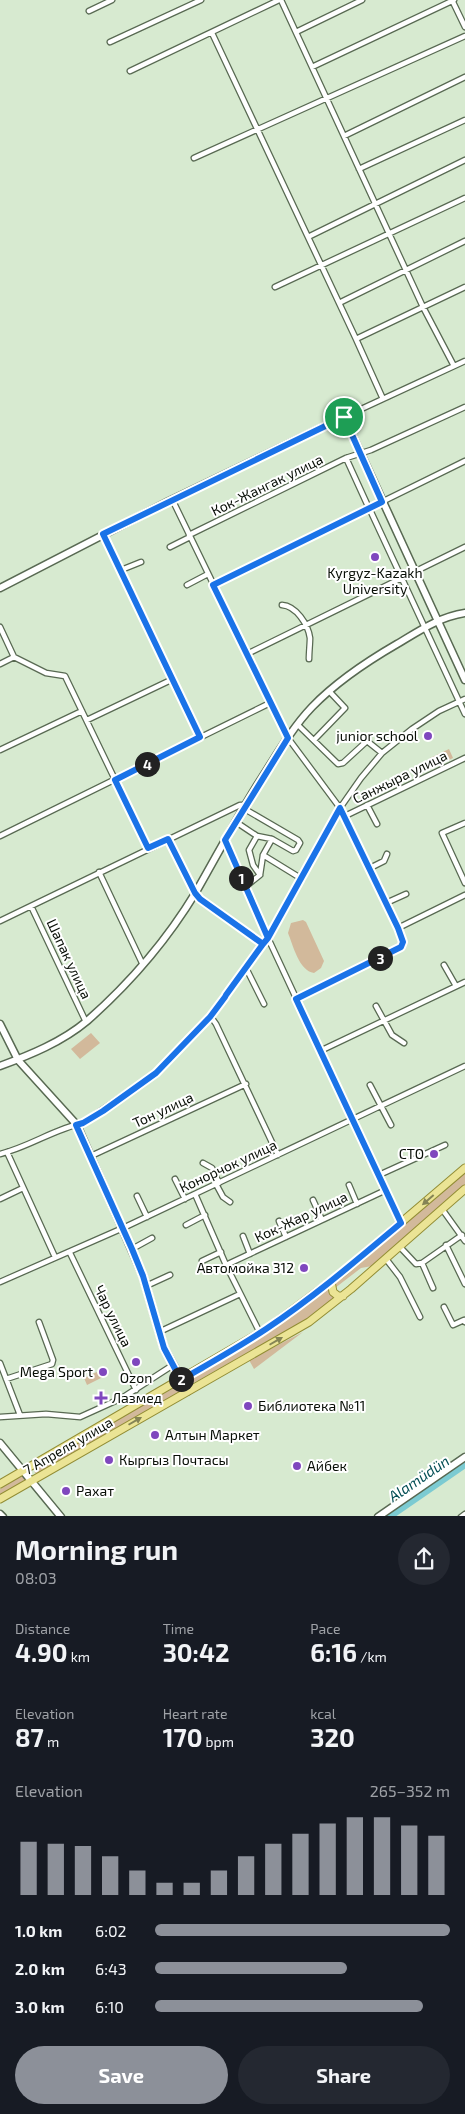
<!DOCTYPE html>
<meta charset="utf-8">
<style>
body{margin:0;font-family:"Exo 2",sans-serif;background:#242831;color:#f1f3f6;height:100vh;display:flex;flex-direction:column;font-size:19px;white-space:nowrap}
*{box-sizing:border-box;margin:0}
p{font-size:16px;color:#9ea1a6}
.icon{flex:none;width:28px;height:28px;fill:none;stroke:currentColor;stroke-width:2;stroke-linecap:round;stroke-linejoin:round}
.map{position:relative;height:1516px;overflow:hidden}
.panel{display:flex;flex-direction:column;background:#171b24;flex:1}
.panel>*{flex:none}
.pin{position:absolute;display:grid;place-items:center;width:42px;height:42px;color:#fff;margin:-21px;border:2px solid #fff;border-radius:50%;box-shadow:0 1px 5px #0007}
.km{position:absolute;width:25px;height:25px;margin:-12px;border-radius:50%;background:#222;color:#fff;font-size:14px;line-height:25px;text-align:center}
.round{display:grid;place-items:center;flex:none;width:52px;height:52px;border-radius:26px;background:#242831}
.overview{display:flex;align-items:center;justify-content:space-between;height:85px;padding:0 15px}
h1{font-size:28px;font-weight:700;line-height:38px}
.figures{display:grid;grid-template-columns:repeat(3,1fr);gap:8px;height:85px;padding:5px 15px}
.figures div{display:grid;align-content:center}
.figures b{font-size:25px;font-weight:700}
.figures small{font-size:14px;font-weight:400}
.figures p{font-size:14px}
.chart{height:140px;padding:10px 15px}
.chart p{display:flex;justify-content:space-between}
.chart svg{width:100%;height:90px;margin-top:5px;stroke:#8c9099;stroke-width:6}
.primary-button{display:flex;gap:10px;margin-top:auto;padding:10px 15px}
.primary-button a{flex:1;height:58px;border-radius:30px;background:#8c9099;color:#fff;font-size:20px;font-weight:700;line-height:58px;text-align:center}
.primary-button a+a{background:#242831;color:#f1f3f6}
ul{padding:0 15px;list-style:none;font-size:16px}
li{display:grid;grid-template-columns:80px 60px 1fr;align-items:center;height:38px}
li i{height:12px;border-radius:6px;background:#8c9099}
.map>svg:first-child{display:block}
.green{fill:#d2b99b}
.lines{fill:none;stroke-linecap:round;stroke-linejoin:round}
.river{stroke:#7ccbd2;stroke-width:8}
.street-casing{stroke:#586952;stroke-width:7}
.secondary-casing{stroke:#586952;stroke-width:9}
.primary-casing{stroke:#928d35;stroke-width:9}
.street{stroke:#fff;stroke-width:4.5}
.secondary{stroke:#fff;stroke-width:6}
.primary{stroke:#ebe495;stroke-width:7}
.oneway{fill:#858455}
.route-casing{stroke:#fff;stroke-width:10}
.route{stroke:#1a73e8;stroke-width:6}
.poi-dot{fill:#7f47be;stroke:#fff;stroke-width:2}
.labels{text-anchor:middle;stroke-width:4;stroke-linejoin:round;paint-order:stroke}
.street-label{font-size:14px;fill:#080e06;stroke:#fff}
.poi-label{font-size:14px;fill:#080e06;stroke:#fff;text-anchor:start}
.water-label{font-size:15px;font-style:italic;fill:#044f55;stroke:#fff}
</style>
<div class="map">
<svg width="465" height="1517" viewBox="0 0 465 1517">
<rect width="100%" height="100%" fill="#d7ead0"/>
<path class="green" d="M449,749L453,758L434,767L430,758Z
M303,920L306,922L324,961L321,968L314,973C299,971 293,945 288,933L291,923Z
M91,1033L100,1043L80,1059L71,1049Z
M465,1172V1185L372,1266L361,1268L335,1288L333,1284Z
M327,1289L331,1290L334,1299L313,1316L201,1379L191,1384L188,1382L189,1378L253,1340Z
M303,1332L254,1369L249,1360Z
M99,1371L103,1377L87,1385L84,1378Z
M179,1385L181,1387L180,1392L38,1474L35,1473L34,1470L37,1466Z
M21,1476H23L26,1481L0,1495V1489Z"/>
<g class="lines">
<path class="river" d="M388,1517L465,1464"/>
<g class="street-casing">
<path id="street" d="M281,0L423,307L454,366
M452,0L465,27
M89,11L112,0
M296,32L362,0
M212,33L356,339
M110,42L201,0
M312,67L454,0
M130,71L279,0
M344,136L465,77
M194,158L465,36
M359,169L465,120
M308,237L465,160
M275,287L465,198
M339,303L465,241
M383,399L356,339L465,287
M344,417L465,361
M346,458L367,504
M172,499L288,738L340,808L398,928
M371,512L465,714
M103,534L201,737
M189,535L346,458L371,450L465,407
M170,547L190,537
M121,570L141,562
M187,585L208,574
M213,585L465,461
M282,605C296,606 308,624 310,638C310,644 309,652 309,659
M0,627L14,657L46,673L65,676L148,848
M247,654L465,547
M0,664L14,657
M87,720L173,679
M298,725L338,764L343,763L367,741L382,753
M314,740L345,708L329,691
M0,750L82,711
M367,805L377,824
M243,808L298,840L300,843L296,850L293,851L272,839
M345,816L465,758
M236,822L257,836L272,839L263,855L260,875L245,887
M465,823L442,833L465,883
M0,836L270,703
M257,836L249,850L253,865L260,875
M168,839L195,893L199,899L263,944
M225,840L268,938L401,1223
M263,855L302,879
M370,868L384,861L387,854
M99,872L143,965
M386,903L406,894
M31,906L86,1022
M0,921L240,805H245
M444,965L456,986
M246,968L264,1004
M296,999L401,947L403,942L398,928L465,895
M376,1006L392,1035L404,1043
M211,1017L216,1024L278,1155
M320,1051L465,982
M370,1085L391,1125
M7,1152L55,1257
M0,1154C29,1147 54,1129 83,1123L156,1073L211,1017L268,938L340,808L361,778L382,753L412,729L439,711L465,699
M91,1156L246,1084
M203,1163L212,1168L219,1183
M379,1175L445,1145
M175,1179L185,1199
M216,1184L223,1197L230,1202
M349,1185L357,1204
M195,1194L226,1265L260,1333
M137,1196L147,1217
M0,1199L23,1188
M313,1200L322,1220
M442,1209L465,1241
M279,1221L286,1237
M186,1225L205,1215
M243,1236L250,1254
M446,1245L465,1284
M400,1247L416,1264L422,1263L462,1235
M132,1249L152,1238
M70,1253L136,1390
M386,1259L400,1277L420,1317
M202,1261L221,1252
M422,1263L433,1288
M226,1265L386,1190
M0,1282L123,1228L465,1066
M146,1286L170,1275
M444,1307L453,1325L464,1320L465,1322
M159,1332L240,1294
M0,1363L20,1415
M6,1379L52,1364L53,1360L39,1322
M0,1417L46,1414L80,1417L122,1398L173,1365
M461,1517L465,1514"/>
</g>
<g class="secondary-casing">
<path id="secondary" d="M0,588L169,501L344,417L465,680
M0,1024L18,1060L77,1125L143,1276L164,1348L188,1391
M0,1066C30,1055 62,1042 87,1021C129,984 167,940 196,892C216,857 235,821 256,787C274,760 290,730 312,707C337,681 366,662 397,644C419,631 439,617 465,613
M0,1443L61,1517
M0,1514L3,1517
M378,1517L465,1457"/>
</g>
<g class="primary-casing">
<path id="primary" d="M331,1281L333,1292L338,1296H343
M0,1484L268,1328L342,1273L465,1168
M0,1499L309,1322L351,1289L465,1189"/>
</g>
<use href="#street" class="street"/>
<use href="#secondary" class="secondary"/>
<use href="#primary" class="primary"/>
</g>
<defs><path id="oneway-solid" d="M-6-.8H1V-3.2L6.5 0L1 3.2V.8H-6Z" transform="scale(1.25)"/></defs>
<g class="oneway">
<use href="#oneway-solid" transform="translate(428 1200) rotate(139)"/>
<use href="#oneway-solid" transform="translate(276 1341) rotate(-30)"/>
<use href="#oneway-solid" transform="translate(135 1421) rotate(-30)"/>
</g>
<g class="lines">
<g class="route-casing">
<path id="route" d="M344,417L382,502L213,585L288,738L225,840L268,938L263,944L226,995L225,997L210,1017L156,1073L103,1111L83,1123L76,1125L132,1249L143,1276L164,1348L181,1380C210,1363 239,1347 266,1329C314,1297 357,1260 401,1223L296,999L401,947L403,942L398,928L340,808L268,938L263,944L200,899L195,893L168,839L148,848L115,780L200,737L103,534L344,417"/>
</g>
<use href="#route" class="route"/>
</g>
<g class="poi-dot">
<circle cx="375" cy="557" r="5"/>
<circle cx="428" cy="736" r="5"/>
<circle cx="434" cy="1154" r="5"/>
<circle cx="304" cy="1268" r="5"/>
<circle cx="136" cy="1362" r="5"/>
<circle cx="103" cy="1372" r="5"/>
<path d="M98.5 1390.5h5v5h5v5h-5v5h-5v-5h-5v-5h5z"/>
<circle cx="248" cy="1406" r="5"/>
<circle cx="155" cy="1435" r="5"/>
<circle cx="109" cy="1460" r="5"/>
<circle cx="297" cy="1466" r="5"/>
<circle cx="66" cy="1491" r="5"/>
</g>
<g class="labels">
<g class="street-label">
<text transform="translate(267 485) rotate(-26)" y="5">Кок-Жангак улица</text>
<text transform="translate(400 777) rotate(-26)" y="5">Санжыра улица</text>
<text transform="translate(69 959) rotate(65)" y="5">Шапак улица</text>
<text transform="translate(163 1110) rotate(-25)" y="5">Тон улица</text>
<text transform="translate(228 1166) rotate(-25)" y="5">Конорчок улица</text>
<text transform="translate(301 1217) rotate(-25)" y="5">Кок-Жар улица</text>
<text transform="translate(113 1316) rotate(64)" y="5">Чар улица</text>
<text transform="translate(68 1446) rotate(-30)" y="5">7 Апреля улица</text>
</g>
<g class="poi-label">
<text x="375" y="578" text-anchor="middle">Kyrgyz-Kazakh<tspan x="375" dy="16">University</tspan></text>
<text x="418" y="741" text-anchor="end">junior school</text>
<text x="424" y="1159" text-anchor="end">СТО</text>
<text x="294" y="1273" text-anchor="end">Автомойка 312</text>
<text x="93" y="1377" text-anchor="end">Mega Sport</text>
<text x="136" y="1383" text-anchor="middle">Ozon</text>
<text x="112" y="1403">Лазмед</text>
<text x="258" y="1411">Библиотека №11</text>
<text x="165" y="1440">Алтын Маркет</text>
<text x="119" y="1465">Кыргыз Почтасы</text>
<text x="307" y="1471">Айбек</text>
<text x="76" y="1496">Рахат</text>
</g>
<g class="water-label">
<text transform="translate(419 1479) rotate(-34)" y="5">Alamüdün</text>
</g>
</g>
</svg>
<div class="pin" style="left:344px;top:417px;background:#1e9e55"><svg class="icon" aria-label="arrive" viewBox="0 0 24 24"><path d="M6 21V4h12l-3 4 3 4H6"/></svg></div>
<b class="km" style="left:241px;top:878px">1</b>
<b class="km" style="left:181px;top:1379px">2</b>
<b class="km" style="left:380px;top:958px">3</b>
<b class="km" style="left:147px;top:764px">4</b>
</div>
<section class="panel">
<div class="overview"><div><h1>Morning run</h1><p>08:03</p></div><a class="round"><svg class="icon" aria-label="share" viewBox="0 0 24 24"><path d="M12 15V3M7 8l5-5 5 5M5 13v7h14v-7"/></svg></a></div>
<div class="figures">
<div><p>Distance</p><b>4.90<small> km</small></b></div>
<div><p>Time</p><b>30:42</b></div>
<div><p>Pace</p><b>6:16<small> /km</small></b></div>
</div>
<div class="figures">
<div><p>Elevation</p><b>87<small> m</small></b></div>
<div><p>Heart rate</p><b>170<small> bpm</small></b></div>
<div><p>kcal</p><b>320</b></div>
</div>
<div class="chart"><p><span>Elevation</span>265–352 m</p>
<svg viewBox="0 0 160 44" preserveAspectRatio="none"><path d="M5 44V18M15 44V19M25 44V20M35 44V25M45 44V32M55 44V38M65 44V38M75 44V32M85 44V25M95 44V19M105 44V14M115 44V9M125 44V6M135 44V6M145 44V10M155 44V15"/></svg>
</div>
<ul>
<li><b>1.0 km</b>6:02<i style="width:100%"></i></li>
<li><b>2.0 km</b>6:43<i style="width:65%"></i></li>
<li><b>3.0 km</b>6:10<i style="width:91%"></i></li>
</ul>
<div class="primary-button"><a>Save</a><a>Share</a></div>
</section>
